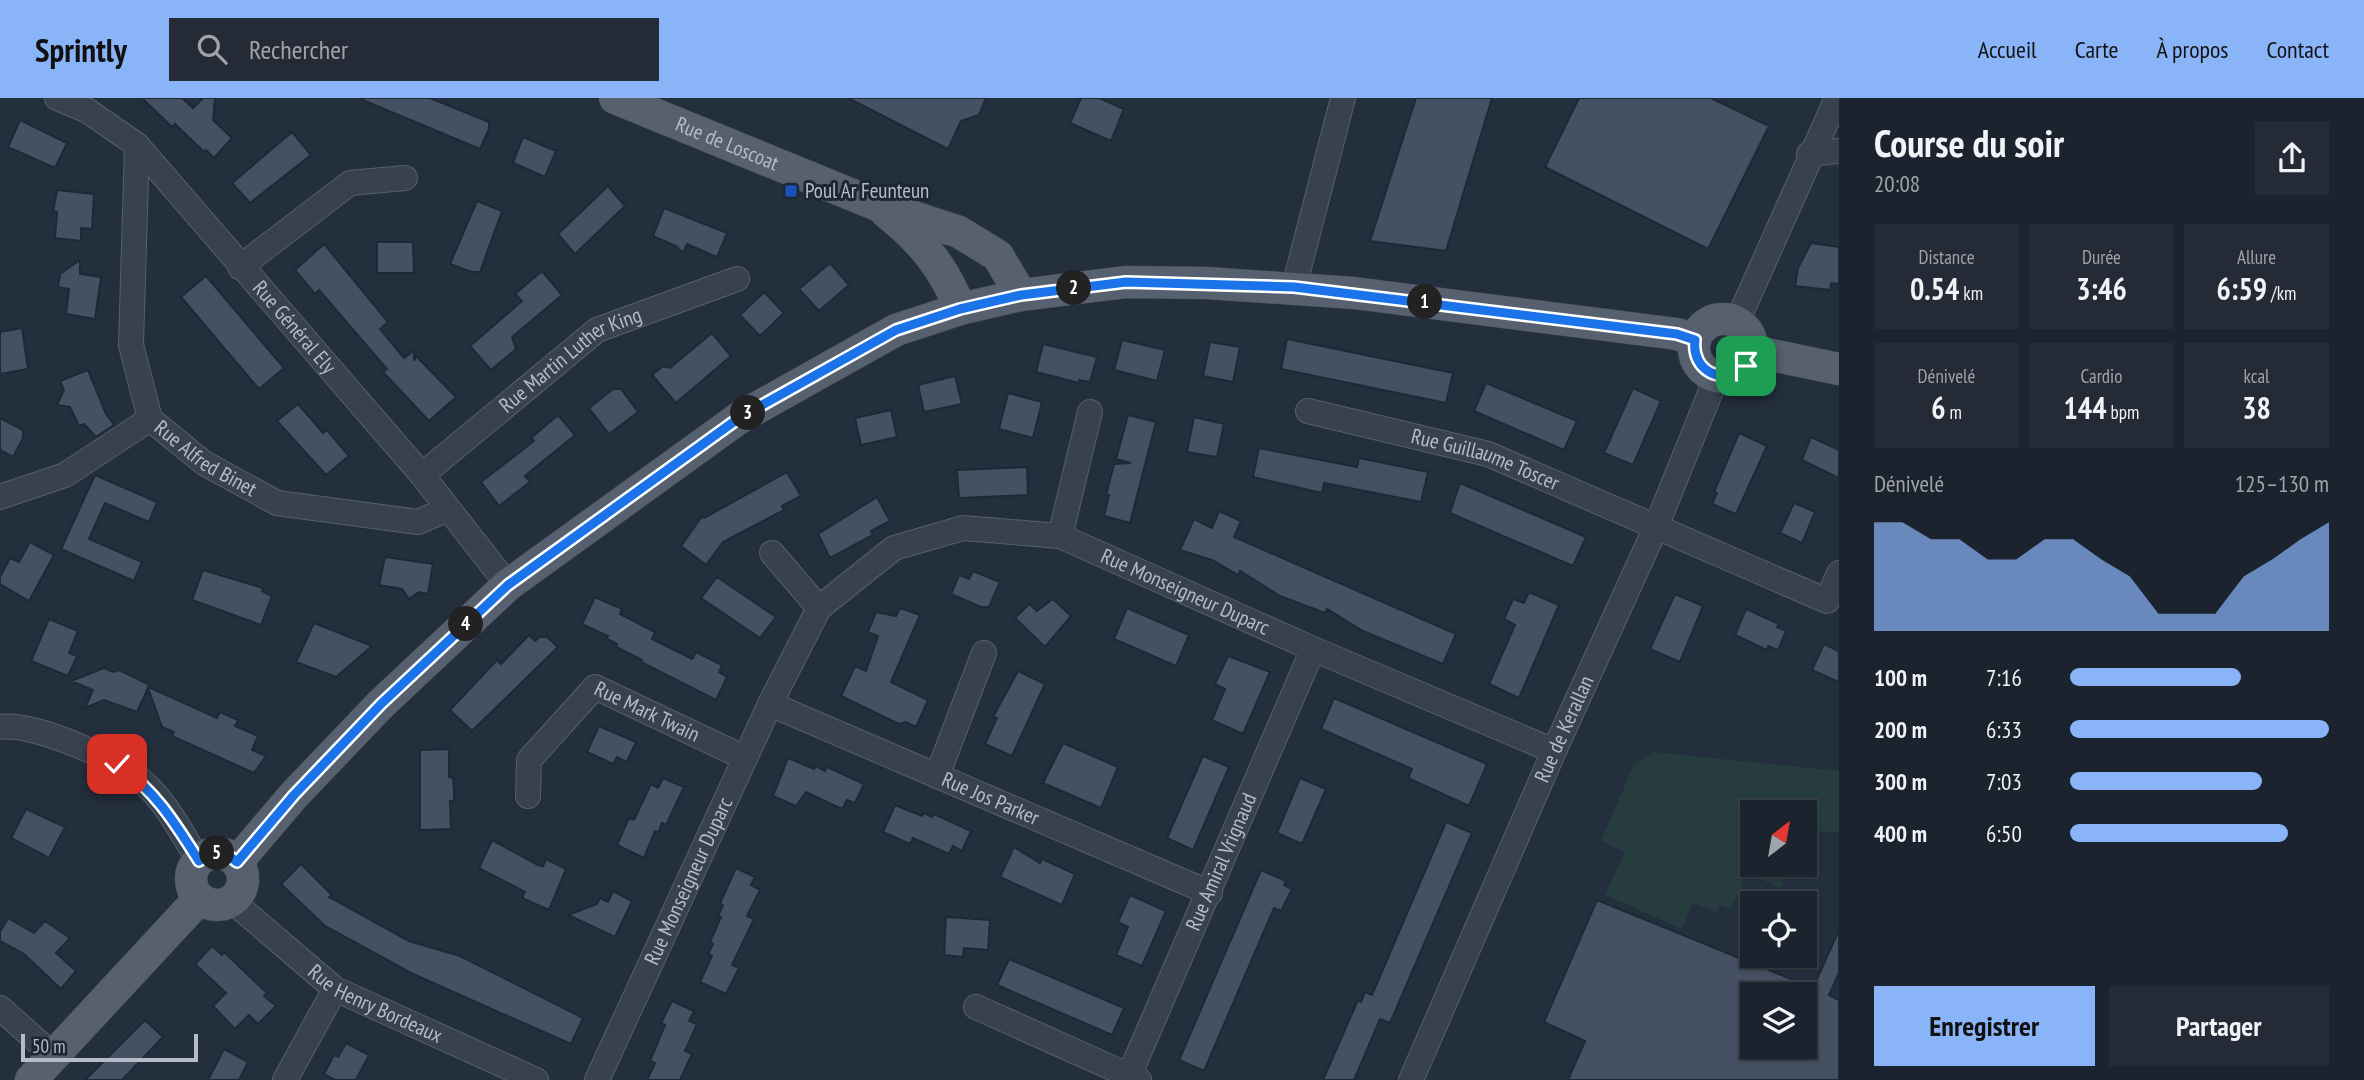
<!DOCTYPE html>
<html lang="fr">
<meta charset="utf-8">
<style>
body{margin:0;font-family:"PT Sans Narrow",sans-serif;background:#242b36;color:#f1f3f6;height:100vh;display:flex;flex-direction:column;font-size:26px;white-space:nowrap}
*{box-sizing:border-box;margin:0}
p{font-size:23px;color:#a0a4aa}
.icon{flex:none;width:38px;height:38px;fill:none;stroke:currentColor;stroke-width:2;stroke-linecap:round;stroke-linejoin:round}
.map{position:relative;flex:1;overflow:hidden}
.sheet{display:flex;flex-direction:column;background:#1b232e;width:525px}
.sheet>*{flex:none}
.needle{width:46px;rotate:31deg}
.controls{position:absolute;left:1740px;top:702px;display:grid;gap:14px}
.controls a{display:grid;place-items:center;width:77px;height:77px;border-radius:0px;background:#1b232e;box-shadow:0 2px 5px #0004,0 0 0 2px #39404a;font-size:35px}
.scale{position:absolute;left:21px;bottom:18px;width:177px;box-sizing:border-box;padding-left:7px;border:4px solid #b4bcc9;border-top:0;font-size:19px;line-height:24px;white-space:nowrap;color:#b4bcc9;-webkit-text-stroke:5px #1d2633;paint-order:stroke}
.pin{position:absolute;display:grid;place-items:center;width:60px;height:60px;color:#fff;margin:-30px;border-radius:14px;box-shadow:0 4px 10px #0006}
.km{position:absolute;width:35px;height:35px;margin:-18px;border-radius:50%;background:#222;color:#fff;font-size:19px;line-height:35px;text-align:center}
.round{display:grid;place-items:center;flex:none;width:74px;height:74px;border-radius:0px;background:#242b36}
.overview{display:flex;align-items:center;justify-content:space-between;height:119px;padding:0 35px}
h1{font-size:38px;font-weight:600;line-height:52px}
.metrics{display:grid;grid-template-columns:repeat(3,1fr);gap:10px;height:119px;padding:7px 35px}
.metrics div{display:grid;align-content:center;border-radius:0px;background:#242b36;text-align:center}
.metrics b{font-size:30px;font-weight:600}
.metrics small{font-size:19px;font-weight:400}
.metrics p{font-size:19px}
.chart{height:196px;padding:14px 35px}
.chart p{display:flex;justify-content:space-between}
.chart svg{width:100%;height:126px;margin-top:7px;fill:#8ab4f8;opacity:.7}
.button{display:flex;gap:14px;margin-top:auto;padding:14px 35px}
.button a{flex:1;height:80px;border-radius:0px;background:#8ab4f8;color:#111;font-size:28px;font-weight:600;line-height:80px;text-align:center}
.button a+a{background:#242b36;color:#f1f3f6}
ul{padding:0 35px;list-style:none;font-size:23px}
li{display:grid;grid-template-columns:112px 84px 1fr;align-items:center;height:52px}
li i{height:18px;border-radius:9px;background:#8ab4f8}
header{display:flex;align-items:center;gap:42px;box-sizing:border-box;height:98px;padding:0 35px;background:#8ab4f8;color:#111}
header strong{font-size:33px}
nav{display:flex;gap:38px;margin-inline-start:auto;font-size:24px}
.search{width:490px;height:63px;background:#242b36;display:flex;align-items:center;gap:18px;box-sizing:border-box;padding:0 24px;border-radius:0px;color:#a0a4aa;font-size:26px}
main{display:flex;flex:1;min-height:0}
.map>svg:first-child{display:block}
.green{fill:#263c3f}
.building{fill:#455162;stroke:#1f2835;stroke-width:2;fill-rule:evenodd}
.lines{fill:none;stroke-linecap:round;stroke-linejoin:round}
.minor-casing{stroke:#565f6c;stroke-width:26}
.major-casing{stroke:#414a57;stroke-width:33}
.minor{stroke:#38414e;stroke-width:24}
.major{stroke:#56606e;stroke-width:32}
.route-casing{stroke:#fff;stroke-width:14}
.route{stroke:#1a73e8;stroke-width:9}
.transit-dot{fill:#1a4fb4;stroke:#1d2633;stroke-width:2.5}
.labels{text-anchor:middle;stroke-width:6;stroke-linejoin:round;paint-order:stroke}
.street-label{font-size:21px;fill:#b4bcc9;stroke:#1d2633}
.poi-label{font-size:21px;fill:#b4bcc9;stroke:#1d2633;text-anchor:start}
</style>
<header>
<strong>Sprintly</strong>
<div class="search"><svg class="icon" aria-label="search" viewBox="0 0 24 24"><circle cx="10" cy="10" r="6"/><path d="M15 15l6 6"/></svg>Rechercher</div>
<nav><a>Accueil</a><a>Carte</a><a>À propos</a><a>Contact</a></nav>
</header>
<main>
<div class="map">
<svg width="1839" height="982" viewBox="0 0 1839 982">
<rect width="100%" height="100%" fill="#242f3e"/>
<path class="green" d="M1653,654L1839,673V734L1808,733L1804,739V714H1752V766L1791,767L1781,790L1747,776L1731,811L1720,807L1716,814L1693,805L1682,831L1605,797L1625,754L1601,743L1634,666Z"/>
<path class="building" d="M142,0H182L193,10L203,0H215L213,22L232,40L214,60L206,52L204,54L175,26L172,29Z
M358,0H430L489,24V31L480,51Z
M848,0H986L979,17L961,23L948,51Z
M1081,0H1099L1124,11L1111,43L1070,25Z
M1416,0H1492L1446,153L1370,143Z
M1579,0H1711L1769,28L1708,151L1545,69Z
M20,22L67,45L55,70L8,49Z
M292,34L311,57L250,105L232,85Z
M523,39L556,53L545,79L513,65Z
M608,88L625,108L575,156L558,136Z
M57,92L94,96L92,131L81,130V143L55,140L57,114L53,113Z
M477,103L502,113L480,174H472L450,166Z
M664,110L727,135L717,159L687,146L683,155L676,148L653,138Z
M377,144H413L414,175H377Z
M1811,145L1839,149V186L1831,185L1830,192L1795,188L1798,170Z
M324,146L388,224L380,231L404,260L414,252V263L416,258L456,299L429,323L383,274L387,271L319,192L315,196L295,172Z
M80,162V176L101,179L95,221L66,216L69,191L58,189L60,176Z
M830,165L849,187L819,213L799,191Z
M542,173L562,197L512,239L516,251L491,272L470,248L522,203L515,196Z
M206,178L284,270L259,291L181,199Z
M764,194L784,215L760,238L740,217Z
M22,230L28,271L0,276V234Z
M712,235L731,258L676,305L652,277L663,268L670,270Z
M1287,241L1453,275L1446,305L1281,271Z
M1122,242L1165,252L1157,283L1114,272Z
M1210,244L1240,249L1233,284L1203,278Z
M1043,246L1097,259L1090,284L1079,282V285L1036,274Z
M88,272L106,316L114,327L96,339L84,326L79,328L70,309L57,307L64,292L60,283Z
M955,278L962,306L924,314L918,287Z
M1486,285L1577,323L1564,352L1474,313Z
M1633,290L1661,303L1633,367L1604,355Z
M613,291H621L638,314L609,336L589,310Z
M1008,295L1042,304L1033,340L999,331Z
M298,306L323,335L327,332L349,358L326,377L277,323Z
M891,312L897,339L861,347L855,320Z
M558,317L575,337L525,378L530,384L499,408L481,384L534,343L531,340Z
M1128,317L1156,324L1130,425L1104,418L1109,397H1106L1114,366L1131,365L1116,361Z
M1194,319L1224,326L1217,359L1187,354Z
M0,320L23,332V340L13,359L0,352Z
M1739,335L1767,348L1736,416L1712,406L1717,395L1714,394Z
M1811,339L1839,352V380L1802,362Z
M1259,350L1357,369L1359,360L1428,374L1421,404L1324,385L1322,395L1253,379Z
M1027,369L1028,397L959,400L957,372Z
M787,374L801,398L782,408L784,412L723,444L706,467L681,448L702,418L704,420Z
M95,377L157,404L149,424L105,405L89,441L142,464L134,483L61,451Z
M1460,385L1586,439L1573,468L1450,415Z
M877,399L890,423L871,433L873,437L830,460L818,436Z
M1794,405L1815,414L1802,445L1780,435Z
M1219,413L1241,423L1234,439L1456,536L1443,566L1363,533L1327,511L1325,515L1280,498L1240,473L1238,477L1212,462L1180,452L1194,421L1212,430Z
M30,444L54,457L29,503L0,486V479L10,460L19,464Z
M385,459L433,466L428,496L419,494L409,501L402,491L379,487Z
M203,472L263,490L262,493L272,498L261,527L192,502Z
M973,473L1000,484L989,509H981L951,496L959,477L969,481Z
M717,479L776,519L760,540L701,500Z
M1529,494L1559,507L1519,600L1489,586L1515,527L1504,521L1513,501L1524,505Z
M1675,496L1703,508L1680,564L1650,551Z
M595,499L622,511L620,516L655,534L652,541L692,561L696,554L722,567L719,574L727,579L716,602L641,564L642,562L616,549L617,546L607,541L608,538L582,526Z
M1053,501L1071,518L1045,549L1015,520L1029,506L1037,513Z
M900,510L920,517L891,584L928,602L916,629L906,624L899,626L841,598L855,568L866,573L878,538L868,534L876,514L896,518Z
M1127,510L1189,537L1176,568L1114,541Z
M1746,511L1779,526L1777,529L1786,533L1778,552L1768,548L1767,552L1735,537Z
M49,521L78,533L69,555L77,558L68,578L31,563Z
M314,525L372,548L336,579L296,564Z
M529,537L535,543L540,539H547L558,549L472,633L450,612L497,562L501,566Z
M1824,546L1839,553V584L1812,572Z
M1228,558L1270,574L1243,636L1212,622L1225,591L1215,586Z
M104,570L113,574L119,572L150,587L148,589L217,620L220,614L238,622L235,628L258,638L252,652L266,658L254,675L172,638L174,634L162,629L148,590L137,614L104,602L85,610L93,592L71,583Z
M1018,573L1045,586L1012,658L985,646L997,620L993,619Z
M1334,600L1487,666L1469,708L1408,680L1412,671L1321,631Z
M599,628L636,644L627,664L617,659L613,666L587,654Z
M1063,645L1118,669L1101,710L1043,685Z
M449,651V679L453,680L454,692V703H450L451,731L420,732V652Z
M1203,658L1229,669L1193,752L1167,740Z
M788,660L814,671L816,668L825,673L827,669L864,686L855,705L847,702L842,711L806,694L796,708L773,698Z
M663,680L684,689L666,727L662,725L658,735L655,733L644,760L617,747L629,720L634,722L651,686L658,690Z
M1300,680L1326,691L1302,746L1277,735Z
M895,707L922,718L924,715L932,719L934,716L971,733L962,753L953,748L949,756L913,740L910,746L883,734Z
M26,711L65,729L49,760L11,740Z
M1446,724L1472,735L1390,925L1380,921L1354,982H1323L1358,902L1361,904L1365,894L1372,897Z
M492,742L538,767L543,768L546,761L566,771L549,812L522,800L525,794L479,770Z
M1014,749L1040,765L1042,761L1075,776L1062,807L1000,779Z
M301,766L332,797L329,799L409,843L460,858L583,920L571,946L413,876L325,828L281,786Z
M736,770L755,779L751,787L760,792L747,818L754,821L732,867L739,870L726,896L700,884L712,858L708,856L713,846L710,844L721,819L718,818L723,807L720,805Z
M1261,772L1286,783L1284,787L1292,791L1281,813L1274,810L1204,973L1179,962Z
M613,793L632,803L615,839L568,817L597,806L600,800L608,804Z
M1130,797L1166,813L1142,868L1116,857L1128,829L1118,824Z
M1597,802L1813,890L1839,832V875L1829,897L1839,902V982H1568L1585,943L1544,924ZM1752,896H1804V948H1752Z
M946,819L990,822L988,852L964,850L963,859L944,857Z
M8,820L34,835L45,823L70,840L56,855L76,873L61,891L24,856L0,843V834Z
M212,848L222,857L224,854L267,895L264,898L276,908L258,926L249,917L235,931L213,908L226,895L195,866Z
M1009,861L1124,910L1112,937L997,887Z
M672,903L694,913L689,923L697,926L685,953L692,956L680,982H647L655,965L650,963L665,927L661,925Z
M145,922L163,939L122,982H85Z
M346,945L369,957L356,982H335L324,976L334,957L338,959Z
M224,951L248,964L239,982H208Z"/>
<g class="lines">
<g class="minor-casing">
<g id="minor">
<path id="s1" d="M57,0L88,13L137,47L422,377L508,487"/>
<path id="s2" d="M137,47L131,247L150,321L204,365L277,405L418,424L448,411"/>
<path d="M1809,56L1839,53"/>
<path d="M240,169L350,85L405,80"/>
<path d="M1294,189L1343,0"/>
<path d="M1737,224L1837,0"/>
<path id="s3" d="M1308,313L1488,356L1827,503L1839,475"/>
<path id="s4" d="M422,377L597,232L737,181"/>
<path d="M0,399L65,377L150,321"/>
<path d="M1060,438L1090,314"/>
<path d="M772,455L819,510"/>
<path id="s5" d="M770,606L1210,795"/>
<path d="M0,629C34,624 117,661 143,684C167,705 182,736 199,763"/>
<path d="M937,678L984,555"/>
<path id="s6" d="M528,698L529,662L595,589L745,660"/>
<path id="s7" d="M232,803L335,891L536,982"/>
<path d="M976,909L1139,982"/>
<path d="M0,910L54,958"/>
<path id="s8" d="M1129,978L1313,551"/>
<path d="M285,982L335,891"/>
<path id="s9" d="M597,982L770,606L819,510L894,450L963,430L1060,438L1313,551L1554,653"/>
<path id="s10" d="M1411,982L1554,653L1656,429L1717,278"/>
</g>
</g>
<g class="major-casing">
<g id="major">
<path id="s11" d="M615,0L877,107L959,134L998,158L1021,197"/>
<path d="M886,114C920,141 945,170 960,211"/>
<circle cx="1723" cy="250" r="29"/>
<path d="M1752,253L1839,271"/>
<circle cx="217" cy="781" r="26"/>
<path d="M237,764L294,697L381,606L508,487L739,320L896,232L960,211L1021,197L1126,184L1207,185L1354,195L1677,236L1695,242"/>
<path d="M31,982L199,801"/>
</g>
</g>
<use href="#minor" class="minor"/>
<use href="#major" class="major"/>
</g>
<g class="lines">
<g class="route-casing">
<path id="route" d="M117,666C155,692 175,725 199,763C212,753 224,753 237,764L294,697L381,606L508,487L739,320L896,232L960,211L1021,197L1126,184L1294,189L1677,236L1695,242C1691,273 1723,289 1746,268"/>
</g>
<use href="#route" class="route"/>
</g>
<rect class="transit-dot" x="784" y="86" width="14" height="14" rx="3.5"/>
<g class="labels">
<g class="street-label">
<text dy="7" stroke="none"><textPath href="#s11" startOffset="121">Rue de Loscoat</textPath></text>
<text dy="7" stroke="none"><textPath href="#s1" startOffset="334">Rue Général Ely</textPath></text>
<text dy="7" stroke="none"><textPath href="#s4" startOffset="189">Rue Martin Luther King</textPath></text>
<text dy="7" stroke="none"><textPath href="#s2" startOffset="345">Rue Alfred Binet</textPath></text>
<text dy="7" stroke="none"><textPath href="#s3" startOffset="184">Rue Guillaume Toscer</textPath></text>
<text dy="7" stroke="none"><textPath href="#s9" startOffset="924">Rue Monseigneur Duparc</textPath></text>
<text dy="7" stroke="none"><textPath href="#s6" startOffset="192">Rue Mark Twain</textPath></text>
<text dy="7" stroke="none"><textPath href="#s10" startOffset="383">Rue de Kerallan</textPath></text>
<text dy="7" stroke="none"><textPath href="#s5" startOffset="240">Rue Jos Parker</textPath></text>
<text dy="7" stroke="none"><textPath href="#s8" startOffset="233">Rue Amiral Vrignaud</textPath></text>
<text dy="7" stroke="none"><textPath href="#s9" startOffset="219">Rue Monseigneur Duparc</textPath></text>
<text dy="7" stroke="none"><textPath href="#s7" startOffset="178">Rue Henry Bordeaux</textPath></text>
</g>
<g class="poi-label">
<text x="805" y="100">Poul Ar Feunteun</text>
</g>
</g>
</svg>
<div class="controls">
<a><svg class="needle" viewBox="-14 -14 28 28"><path d="M0-13l5 13h-10z" fill="#e53935"/><path d="M0 13l5-13h-10z" fill="#a0a4aa"/></svg></a>
<a><svg class="icon" aria-label="locate" viewBox="0 0 24 24"><circle cx="12" cy="12" r="6"/><path d="M12 2v4M12 18v4M2 12h4M18 12h4"/></svg></a>
<a><svg class="icon" aria-label="layers" viewBox="0 0 24 24"><path d="M12 4l9 5-9 5-9-5zM3 14l9 5 9-5"/></svg></a>
</div>
<div class="scale">50 m</div>
<div class="pin" style="left:1746px;top:268px;background:#1e9e55"><svg class="icon" aria-label="arrive" viewBox="0 0 24 24"><path d="M6 21V4h12l-3 4 3 4H6"/></svg></div>
<div class="pin" style="left:117px;top:666px;background:#d93025"><svg class="icon" aria-label="check" viewBox="0 0 24 24"><path d="M5 12l5 5 9-10"/></svg></div>
<b class="km" style="left:1425px;top:204px">1</b>
<b class="km" style="left:1074px;top:190px">2</b>
<b class="km" style="left:748px;top:315px">3</b>
<b class="km" style="left:466px;top:526px">4</b>
<b class="km" style="left:217px;top:755px">5</b>
</div>
<section class="sheet">
<div class="overview"><div><h1>Course du soir</h1><p>20:08</p></div><a class="round"><svg class="icon" aria-label="share" viewBox="0 0 24 24"><path d="M12 15V3M7 8l5-5 5 5M5 13v7h14v-7"/></svg></a></div>
<div class="metrics">
<div><p>Distance</p><b>0.54<small> km</small></b></div>
<div><p>Durée</p><b>3:46</b></div>
<div><p>Allure</p><b>6:59<small> /km</small></b></div>
</div>
<div class="metrics">
<div><p>Dénivelé</p><b>6<small> m</small></b></div>
<div><p>Cardio</p><b>144<small> bpm</small></b></div>
<div><p>kcal</p><b>38</b></div>
</div>
<div class="chart"><p><span>Dénivelé</span>125–130 m</p>
<svg viewBox="0 0 160 44" preserveAspectRatio="none"><path d="M0 44V6L10 6L20 12L30 12L40 19L50 19L60 12L70 12L80 19L90 25L100 38L110 38L120 38L130 25L140 19L150 12L160 6V44z"/></svg>
</div>
<ul>
<li><b>100 m</b>7:16<i style="width:66%"></i></li>
<li><b>200 m</b>6:33<i style="width:100%"></i></li>
<li><b>300 m</b>7:03<i style="width:74%"></i></li>
<li><b>400 m</b>6:50<i style="width:84%"></i></li>
</ul>
<div class="button"><a>Enregistrer</a><a>Partager</a></div>
</section>
</main>
